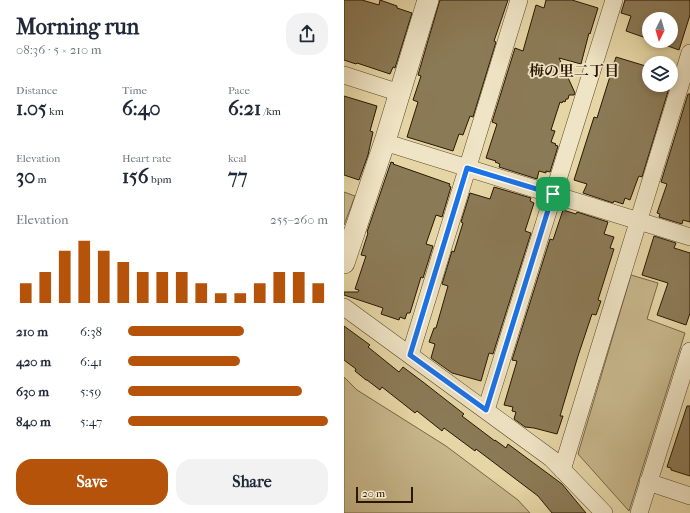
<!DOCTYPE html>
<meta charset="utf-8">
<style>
body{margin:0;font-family:"IM FELL French Canon","Noto Serif JP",serif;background:#f2f2f3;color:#1f2937;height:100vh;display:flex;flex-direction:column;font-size:15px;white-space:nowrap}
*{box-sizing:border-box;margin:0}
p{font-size:13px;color:#747a83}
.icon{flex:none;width:22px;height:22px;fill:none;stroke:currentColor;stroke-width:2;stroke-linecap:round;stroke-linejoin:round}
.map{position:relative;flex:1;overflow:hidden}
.panel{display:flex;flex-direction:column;background:#fff;width:344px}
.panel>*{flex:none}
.needle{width:26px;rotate:185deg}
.fabs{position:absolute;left:298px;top:12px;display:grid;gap:8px}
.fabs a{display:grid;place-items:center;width:36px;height:36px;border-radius:50%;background:#fff;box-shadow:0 2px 6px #0003;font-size:20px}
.scale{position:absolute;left:12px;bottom:10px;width:57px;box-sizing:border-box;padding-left:4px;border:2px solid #291700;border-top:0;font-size:11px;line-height:14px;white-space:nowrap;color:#291700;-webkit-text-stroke:3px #efe4c5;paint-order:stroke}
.pin{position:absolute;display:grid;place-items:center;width:34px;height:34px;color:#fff;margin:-17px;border-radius:8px;box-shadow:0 2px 6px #0006}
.round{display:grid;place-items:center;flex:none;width:42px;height:42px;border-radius:16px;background:#f2f2f3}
.head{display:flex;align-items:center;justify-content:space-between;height:68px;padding:0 16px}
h1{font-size:22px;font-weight:800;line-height:30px}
.stats{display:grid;grid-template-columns:repeat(3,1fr);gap:6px;height:68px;padding:4px 16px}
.stats div{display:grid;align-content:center}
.stats b{font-size:20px;font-weight:800}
.stats small{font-size:11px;font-weight:400}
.stats p{font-size:11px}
.chart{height:112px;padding:8px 16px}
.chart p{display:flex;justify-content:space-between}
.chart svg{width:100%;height:72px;margin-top:4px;stroke:#b45309;stroke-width:6}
.action{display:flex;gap:8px;margin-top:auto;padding:8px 16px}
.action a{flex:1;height:46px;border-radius:16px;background:#b45309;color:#fff;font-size:16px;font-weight:800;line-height:46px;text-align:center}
.action a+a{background:#f2f2f3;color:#1f2937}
ul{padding:0 16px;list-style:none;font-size:13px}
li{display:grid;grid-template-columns:64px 48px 1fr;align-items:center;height:30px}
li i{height:10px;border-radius:5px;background:#b45309}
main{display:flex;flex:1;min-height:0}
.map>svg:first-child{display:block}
.green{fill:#c6b68a;stroke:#786645}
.building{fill:#8b7a56;stroke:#291700}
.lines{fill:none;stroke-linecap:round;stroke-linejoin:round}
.minor-casing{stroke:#58472a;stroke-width:18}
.tertiary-casing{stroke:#58472a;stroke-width:22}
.minor{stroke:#efe4c5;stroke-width:17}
.tertiary{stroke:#efe4c5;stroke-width:21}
.route-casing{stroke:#fff;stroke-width:8}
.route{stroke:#1a73e8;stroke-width:5}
.labels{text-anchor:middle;stroke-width:3.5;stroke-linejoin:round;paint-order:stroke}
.neighbourhood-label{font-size:15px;font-weight:bold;fill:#291700;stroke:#efe4c5}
</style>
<main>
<section class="panel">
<div class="head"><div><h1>Morning run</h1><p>08:36 · 5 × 210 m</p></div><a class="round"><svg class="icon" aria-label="share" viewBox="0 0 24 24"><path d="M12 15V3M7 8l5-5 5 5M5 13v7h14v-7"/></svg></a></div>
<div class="stats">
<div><p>Distance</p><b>1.05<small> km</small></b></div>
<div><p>Time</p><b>6:40</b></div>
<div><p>Pace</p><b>6:21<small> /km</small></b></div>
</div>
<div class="stats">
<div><p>Elevation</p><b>30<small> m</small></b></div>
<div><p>Heart rate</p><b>156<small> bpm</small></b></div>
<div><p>kcal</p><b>77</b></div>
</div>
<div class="chart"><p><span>Elevation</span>255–260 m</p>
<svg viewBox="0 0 160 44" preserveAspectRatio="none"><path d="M5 44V32M15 44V25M25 44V12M35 44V6M45 44V12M55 44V19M65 44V25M75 44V25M85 44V25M95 44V32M105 44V38M115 44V38M125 44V32M135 44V25M145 44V25M155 44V32"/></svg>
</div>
<ul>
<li><b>210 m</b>6:38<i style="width:58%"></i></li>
<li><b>420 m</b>6:41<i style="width:56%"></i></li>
<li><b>630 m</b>5:59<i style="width:87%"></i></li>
<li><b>840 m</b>5:47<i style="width:100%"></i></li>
</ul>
<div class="action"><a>Save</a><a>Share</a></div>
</section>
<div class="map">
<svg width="346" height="513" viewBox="0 0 346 513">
<rect width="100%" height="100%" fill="#e6d6a6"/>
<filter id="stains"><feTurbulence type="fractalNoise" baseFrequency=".005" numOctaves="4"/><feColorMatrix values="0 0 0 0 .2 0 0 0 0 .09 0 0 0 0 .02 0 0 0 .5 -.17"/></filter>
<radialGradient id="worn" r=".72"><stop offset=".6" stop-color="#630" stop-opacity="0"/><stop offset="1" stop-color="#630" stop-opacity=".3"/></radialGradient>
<path class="green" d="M0,192L11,196L0,225Z
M287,275L314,283L303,319L341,333L285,511L234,454Z
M0,377L13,390L102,446L174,500L186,513H0Z"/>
<path class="building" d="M0,0H18L35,5L36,0L53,6V8L68,13L51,68L49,67L46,74L13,63L12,64L0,60Z
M96,0H164L150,41L152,42L129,117L126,116L119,135L115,134L109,151L63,137L74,102L69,100L77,76L74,75L95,3Z
M202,0H228L254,8L246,34L245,33L237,64L215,58L231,93L230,95H225L224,99H222L221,102L219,101L218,103L216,102L207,130L211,131L207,142L212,144L211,145L214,146L212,153L206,172L202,171V173L195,171L193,179L155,167L156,164L151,162L152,161L142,158L153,124L148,122L171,48L179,51L192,5L200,8Z
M281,0H346V15L335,50L310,41H327V19H305V39L282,31L287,16L277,13Z
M272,57L305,67V85H324L323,87L325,88L298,177L295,176L294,178L286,200L281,198L279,204L270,201L269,203L239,193L243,184L230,180L250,117L253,118Z
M344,94H346V222L339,220L338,224L315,217L316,214L313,213L323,184L317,182Z
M0,96L33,106L26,131L29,132L24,155L15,180L0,175Z
M47,162L50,163L49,164L106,184L105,186L107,187L98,217L92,215L82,244L89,246L79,278L77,277L66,313H63L61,319L56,317L55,320L37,314L39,308L0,295V292H14L15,290L11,289L22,256L17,255L24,233L23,232Z
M150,187L187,198L186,201L190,203L181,231L187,233L149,354L145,353L137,381L108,373L87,358L91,344L85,342L90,328H92L104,286L98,284L108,251L110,252L119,223L117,222L126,193L146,199Z
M219,210L232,214L233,212L264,222L260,234L270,237L266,248L270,249L254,300L257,301L252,315L248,314L234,356L216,416H219L213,434L190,428L181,427L170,419L172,412L168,411L169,407L160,405L173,361L168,360L206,239L209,240Z
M310,236L332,243L330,248L346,253V313L342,325L313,315L324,283L298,275Z
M0,326L26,345L24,347L55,372L59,367L79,382L120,414L118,416L151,441V440L162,448L164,444L218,484L242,513H208L194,496L132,449L131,451L100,428L98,431L73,411L71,413L38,387L36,390L23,380H22L11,371L12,369L0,360Z
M343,406H346V476L327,470V468L323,467Z"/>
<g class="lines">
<g class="minor-casing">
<path id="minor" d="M0,75L56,93
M40,142L346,237
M0,307L208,459L260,513
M66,355L175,0
M142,410L270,0
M218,470L346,53
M304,482L346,496
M295,513L346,351"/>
</g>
<g class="tertiary-casing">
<path id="tertiary" d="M0,263L42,138L84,0"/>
</g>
<use href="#minor" class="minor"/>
<use href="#tertiary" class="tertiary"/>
</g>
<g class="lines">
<g class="route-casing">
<path id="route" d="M123,168L209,194L142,410L66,355Z"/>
</g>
<use href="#route" class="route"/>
</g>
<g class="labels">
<g class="neighbourhood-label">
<text x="230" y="76">梅の里二丁目</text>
</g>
</g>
<rect width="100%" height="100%" filter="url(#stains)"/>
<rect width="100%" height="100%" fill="url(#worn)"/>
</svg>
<div class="fabs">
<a><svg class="needle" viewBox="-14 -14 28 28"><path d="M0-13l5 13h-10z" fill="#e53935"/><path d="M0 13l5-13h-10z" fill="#747a83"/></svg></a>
<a><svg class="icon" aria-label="layers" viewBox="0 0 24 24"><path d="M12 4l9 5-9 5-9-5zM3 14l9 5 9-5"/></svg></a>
</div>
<div class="scale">20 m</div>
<div class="pin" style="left:209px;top:194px;background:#1e9e55"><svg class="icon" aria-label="arrive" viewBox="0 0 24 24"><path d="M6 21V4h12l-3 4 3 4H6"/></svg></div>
</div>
</main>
